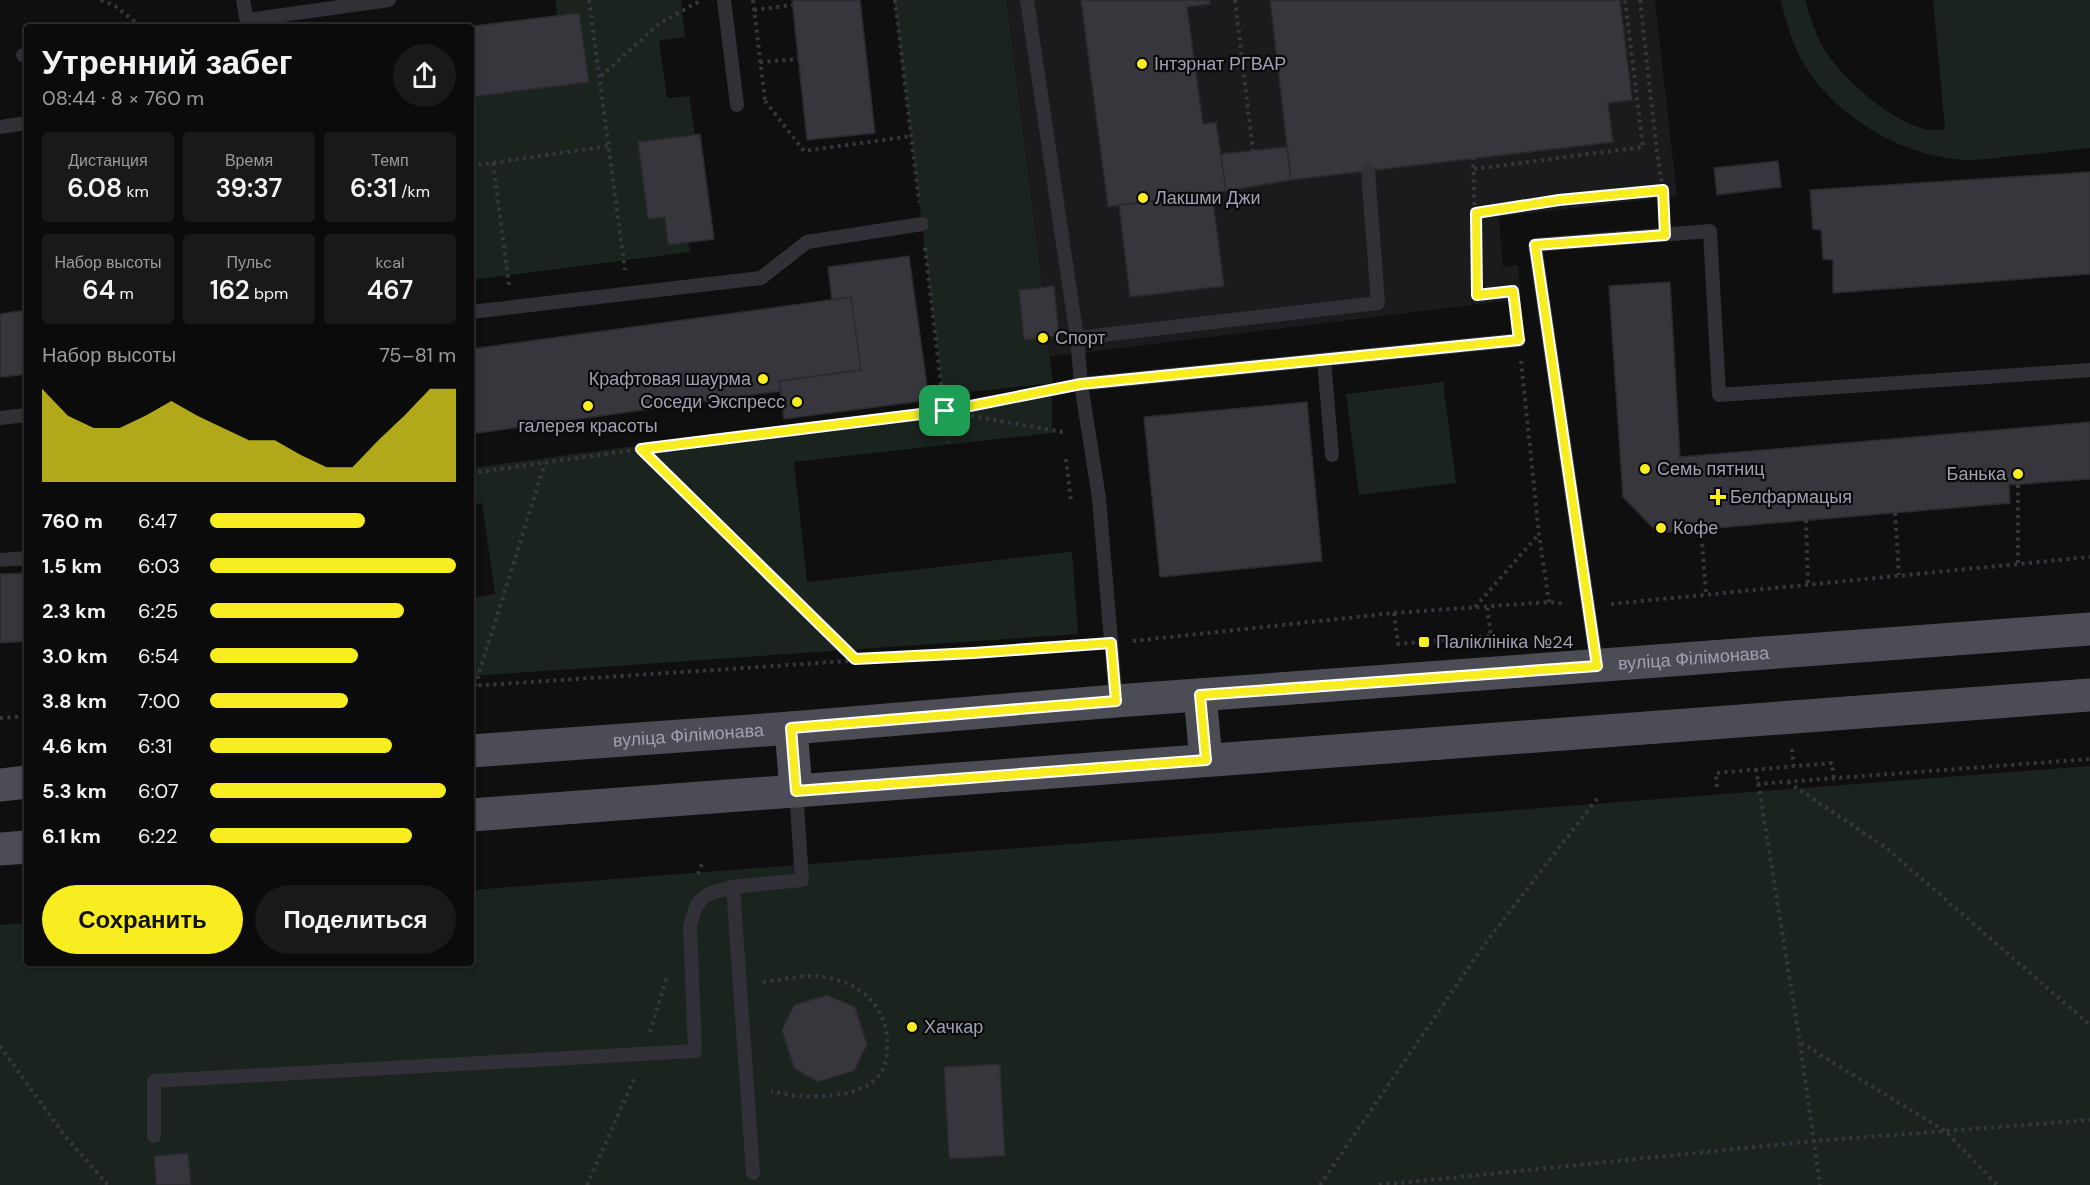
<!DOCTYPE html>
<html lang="ru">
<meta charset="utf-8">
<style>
body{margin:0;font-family:"DM Sans",sans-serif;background:#19191a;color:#f1f3f6;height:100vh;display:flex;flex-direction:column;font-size:22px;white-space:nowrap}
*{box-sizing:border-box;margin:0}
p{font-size:20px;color:#9a9b9d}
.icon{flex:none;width:33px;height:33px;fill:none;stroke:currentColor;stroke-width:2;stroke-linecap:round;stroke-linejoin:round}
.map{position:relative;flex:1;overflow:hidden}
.side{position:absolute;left:24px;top:24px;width:450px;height:942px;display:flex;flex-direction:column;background:#0b0b0c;border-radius:6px;box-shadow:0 3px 9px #0003,0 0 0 2px #2b2b2d}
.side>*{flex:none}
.pin{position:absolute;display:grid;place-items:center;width:51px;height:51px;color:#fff;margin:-26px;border-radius:12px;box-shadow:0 3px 9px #0006}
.round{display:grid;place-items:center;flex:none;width:63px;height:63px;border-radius:32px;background:#19191a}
.summary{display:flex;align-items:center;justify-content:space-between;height:102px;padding:0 18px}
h1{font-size:33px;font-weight:600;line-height:45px}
.stats{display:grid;grid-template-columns:repeat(3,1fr);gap:9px;height:102px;padding:6px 18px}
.stats div{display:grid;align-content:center;border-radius:6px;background:#19191a;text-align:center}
.stats b{font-size:26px;font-weight:600}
.stats small{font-size:16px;font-weight:400}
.stats p{font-size:16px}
.chart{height:168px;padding:12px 18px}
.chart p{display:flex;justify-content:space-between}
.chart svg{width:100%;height:108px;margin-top:6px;fill:#f8ed20;opacity:.7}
.button{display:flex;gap:12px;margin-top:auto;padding:12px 18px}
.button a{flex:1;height:69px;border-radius:36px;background:#f8ed20;color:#111;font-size:24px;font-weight:600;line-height:69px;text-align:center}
.button a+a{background:#19191a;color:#f1f3f6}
ul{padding:0 18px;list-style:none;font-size:20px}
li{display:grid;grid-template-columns:96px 72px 1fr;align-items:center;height:45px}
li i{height:15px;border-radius:8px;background:#f8ed20}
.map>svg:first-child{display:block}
.built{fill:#1b1b1d}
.green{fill:#1b231e}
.building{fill:#37363c;stroke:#2a292d;stroke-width:1.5}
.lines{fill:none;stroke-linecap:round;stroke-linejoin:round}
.path{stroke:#36363d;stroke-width:4;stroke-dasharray:3 4.5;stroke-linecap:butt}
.lane{stroke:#313036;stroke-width:14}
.primary{stroke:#4c4c55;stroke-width:33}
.route-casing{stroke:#fff;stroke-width:12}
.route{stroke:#f8ed20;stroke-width:8}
.poi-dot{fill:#f8ed20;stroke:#0a0a0b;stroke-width:2}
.labels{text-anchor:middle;stroke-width:4.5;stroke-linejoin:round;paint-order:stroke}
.poi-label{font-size:18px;fill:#9fa0b2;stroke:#0a0a0b;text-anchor:start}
.street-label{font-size:18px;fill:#9fa0b2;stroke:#0a0a0b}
</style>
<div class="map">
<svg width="2090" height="1185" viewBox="0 0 2090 1185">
<rect width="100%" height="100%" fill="#0f0f10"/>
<path class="built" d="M916,0H1655L1677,196L1499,217L1503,267L1518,265L1521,299L956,368Z"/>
<path class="green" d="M556,0H681L685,37L659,41L667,98L689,96L695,134L638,142L665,217L668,245L688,242L690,252L471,280V97L588,82L579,13L557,15Z
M894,0H1006L1042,287L1019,290L1024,340L1047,338L1053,383L943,395Z
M1780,0H1805C1811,22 1819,45 1834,63C1855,89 1910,138 1945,129L1933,0H2090V148C2064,151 2038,153 2013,156C1999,157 1985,160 1972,160C1908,160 1837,119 1804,64C1792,45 1787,21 1780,0Z
M1443,382L1456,483L1359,495L1346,394Z
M1052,390V433L794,462L807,582L1077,551L1072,552L1078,634L471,676V598L495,594L482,503L471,504V468Z
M2090,766V1185H0V925L27,923V963H471V890Z"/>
<path class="building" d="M792,0H860L875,133L807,140Z
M1081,0H1209L1210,4L1187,7L1203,124L1216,122L1226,191L1108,207Z
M1270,0H1620L1632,100L1608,103L1613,142L1291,180Z
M579,13L589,82L471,97V27H465Z
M700,134L714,239L668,245L665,217L648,219L638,142Z
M1287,147L1291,180L1226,191L1221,154Z
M1778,161L1781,187L1717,195L1714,168Z
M2090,172V274L1833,293V260L1823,259L1821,230L1813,229L1810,190Z
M1212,193L1224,286L1130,297L1119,205Z
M909,256L929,400L784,419L779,381L861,370L851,297L832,300L828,267Z
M1670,282L1680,457L2090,422V479L2009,485L2010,503L1658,533L1623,497L1609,286Z
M1054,286L1059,336L1024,340L1019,290Z
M851,297L861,370L779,381L781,391L471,434V349Z
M27,310V374L0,377V314Z
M1307,402L1322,561L1160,577L1144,417Z
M27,573V641L0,643V574Z
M827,995L855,1007L867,1045L854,1071L817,1082L794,1068L782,1030L794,1005Z
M1000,1064L1005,1156L949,1159L944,1067Z
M188,1153L191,1185H156L154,1156Z"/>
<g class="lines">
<path class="path" d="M101,0L115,6L142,27
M589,0L625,270
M753,0L765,101H762
M895,0L919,202
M1235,0L1253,151
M1640,0L1657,152L1663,190
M754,10L792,5
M760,62L798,59
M601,76L660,23L702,0
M765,101L804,151L911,136
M1473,157L1477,295L1513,291L1516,318
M493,163L509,285
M471,166L609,146
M1474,169L1643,147L1625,0
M1476,213L1559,200L1663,190L1664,213
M925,248L948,443
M1521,361L1539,534L1549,602
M949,412L1063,432V434
M642,449L855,658
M1066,459L1071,502
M471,473L641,449L945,411L1058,389
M2018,485V564
M1895,513L1899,575
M1806,520L1808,584
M1701,529L1706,594
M1611,604L2090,557
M1475,607L1539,534
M1394,613L1398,644L1491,636L1487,607
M1133,641L1394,613L1549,602L1565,604
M471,686L1090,645
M475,686L545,463
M0,718L27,716
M1792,749L1794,766
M1756,769L1800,1043L1820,1185
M1788,782L1885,847L2090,1025
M1757,784L2090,759
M1717,787L1716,773L1832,763L1834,778
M698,874L702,864
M763,982C781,980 806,974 822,977C859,981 889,1007 887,1046C887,1056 886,1067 879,1076C858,1101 798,1099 771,1091
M650,1032L667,976
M1801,1043L1945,1131L1997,1185
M0,1046L64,1135L108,1185
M587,1185L634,1079
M1320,1185L1484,945L1599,796
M1379,1185L1815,1141L2090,1120"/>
<path class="lane" d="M243,0L248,27
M724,0L737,105
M1027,0L1077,338L1081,384L1099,498L1116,701
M247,20L389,0
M23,55L27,54
M0,127L27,123
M471,312L761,278L807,242L922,224
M1077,338L1378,303L1368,171
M1324,360L1332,455
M1081,384L1519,340
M0,418L27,415
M0,560L27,558
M1597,666L1535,245L1710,231L1719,395L2090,370
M154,1136V1081L695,1051L690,926C698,894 703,895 733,887
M753,1173L733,887L802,880L796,791"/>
<g class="primary">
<path d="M1200,695L1206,760"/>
<path d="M791,728L796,791"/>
<path id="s1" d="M471,751L791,728L1116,701L2090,629"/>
<path d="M0,785L27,782"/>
<path d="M471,815L2090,695"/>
<path d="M0,849L27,847"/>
</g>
</g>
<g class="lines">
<g class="route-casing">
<path id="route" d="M1663,190L1665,235L1535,245L1597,666L1200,695L1206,760L796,791L791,728L1116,701L1111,643L973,653L855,659L641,449L945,411L1081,384L1519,340L1513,291L1477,295L1476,213L1559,200Z"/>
</g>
<use href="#route" class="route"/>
</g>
<g class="poi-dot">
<circle cx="1142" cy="64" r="6"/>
<circle cx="1143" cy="198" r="6"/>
<circle cx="1043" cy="338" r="6"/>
<circle cx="763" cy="379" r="6"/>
<circle cx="797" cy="402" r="6"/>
<circle cx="588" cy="406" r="6"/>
<circle cx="1645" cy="469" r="6"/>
<circle cx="2018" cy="474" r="6"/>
<path d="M1715 488h6v6h6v6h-6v6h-6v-6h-6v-6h6z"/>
<circle cx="1661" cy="528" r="6"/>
<rect x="1418" y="636" width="12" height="12" rx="3"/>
<circle cx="912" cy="1027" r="6"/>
</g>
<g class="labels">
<g class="poi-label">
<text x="1154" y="70">Інтэрнат РГВАР</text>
<text x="1155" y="204">Лакшми Джи</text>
<text x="1055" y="344">Спорт</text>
<text x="751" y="385" text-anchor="end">Крафтовая шаурма</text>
<text x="785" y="408" text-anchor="end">Соседи Экспресс</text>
<text x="588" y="432" text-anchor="middle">галерея красоты</text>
<text x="1657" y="475">Семь пятниц</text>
<text x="2006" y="480" text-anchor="end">Банька</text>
<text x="1730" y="503">Белфармацыя</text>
<text x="1673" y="534">Кофе</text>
<text x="1436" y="648">Паліклініка №24</text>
<text x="924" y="1033">Хачкар</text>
</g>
<g class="street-label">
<text dy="6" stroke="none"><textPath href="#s1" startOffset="1226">вуліца Філімонава</textPath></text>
<text dy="6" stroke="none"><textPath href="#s1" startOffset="218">вуліца Філімонава</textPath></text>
</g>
</g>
</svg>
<div class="pin" style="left:945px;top:411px;background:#1e9e55"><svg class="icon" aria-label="arrive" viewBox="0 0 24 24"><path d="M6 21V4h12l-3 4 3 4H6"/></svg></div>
<section class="side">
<div class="summary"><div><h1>Утренний забег</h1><p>08:44 · 8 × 760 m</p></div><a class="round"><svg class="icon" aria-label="share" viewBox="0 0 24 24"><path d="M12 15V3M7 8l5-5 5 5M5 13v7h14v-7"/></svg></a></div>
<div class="stats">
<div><p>Дистанция</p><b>6.08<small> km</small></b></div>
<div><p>Время</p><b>39:37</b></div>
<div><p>Темп</p><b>6:31<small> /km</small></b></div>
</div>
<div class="stats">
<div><p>Набор высоты</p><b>64<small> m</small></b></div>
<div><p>Пульс</p><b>162<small> bpm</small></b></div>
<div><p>kcal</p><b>467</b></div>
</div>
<div class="chart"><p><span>Набор высоты</span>75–81 m</p>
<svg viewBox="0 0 160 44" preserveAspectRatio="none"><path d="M0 44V6L10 17L20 22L30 22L40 17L50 11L60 17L70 22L80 27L90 27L100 33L110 38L120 38L130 27L140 17L150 6L160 6V44z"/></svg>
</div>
<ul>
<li><b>760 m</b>6:47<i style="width:63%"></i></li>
<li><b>1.5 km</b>6:03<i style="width:100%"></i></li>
<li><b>2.3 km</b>6:25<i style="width:79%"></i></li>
<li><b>3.0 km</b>6:54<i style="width:60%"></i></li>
<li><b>3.8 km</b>7:00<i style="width:56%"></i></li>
<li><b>4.6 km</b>6:31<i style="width:74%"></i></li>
<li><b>5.3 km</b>6:07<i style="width:96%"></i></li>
<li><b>6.1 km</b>6:22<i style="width:82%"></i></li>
</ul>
<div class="button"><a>Сохранить</a><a>Поделиться</a></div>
</section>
</div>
